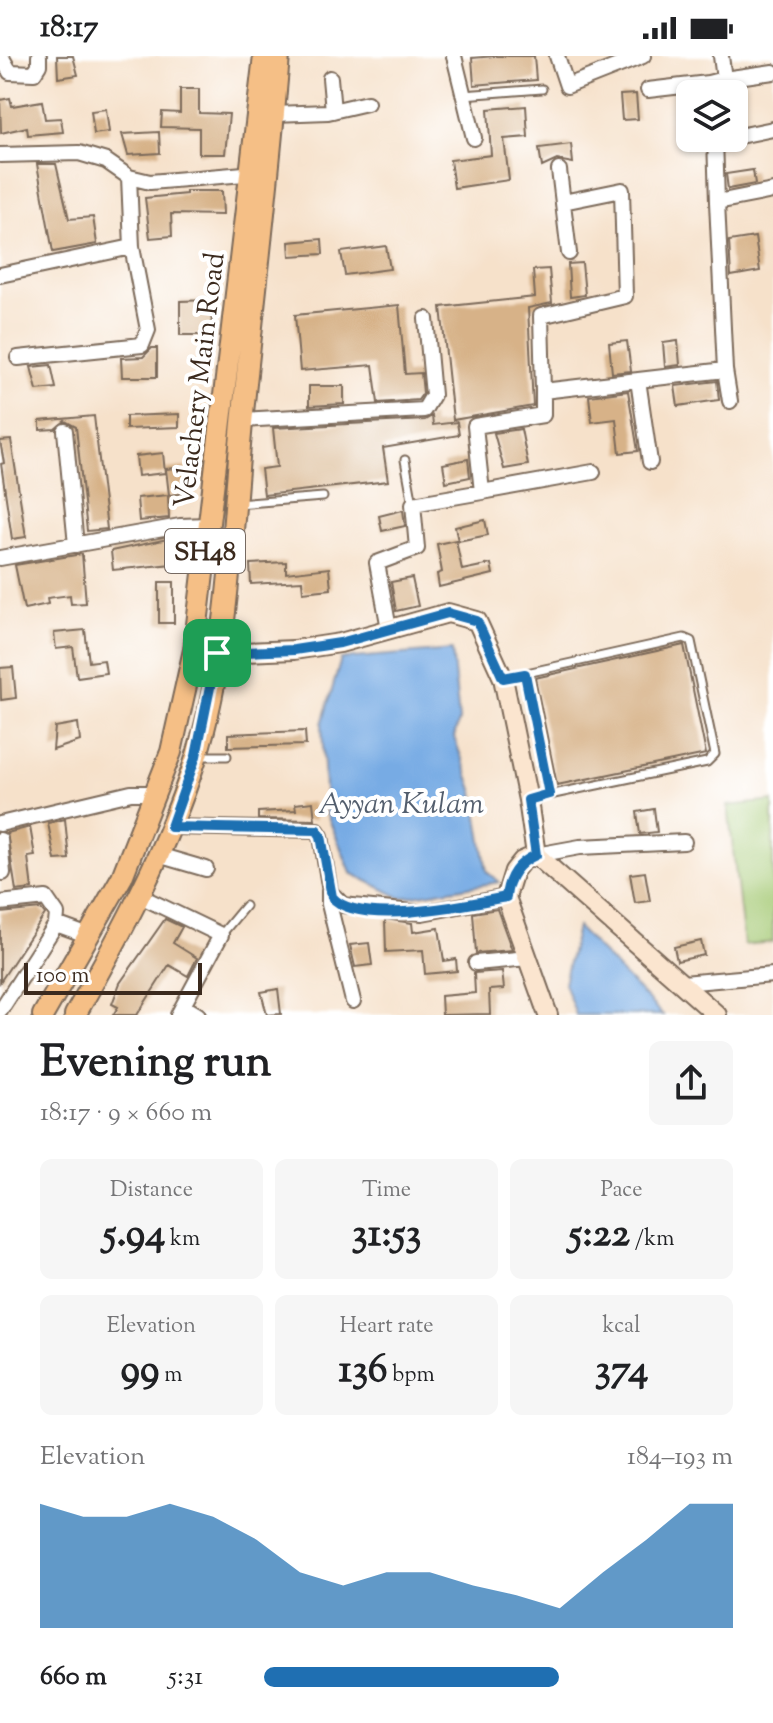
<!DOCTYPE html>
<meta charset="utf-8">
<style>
body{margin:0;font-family:"Sorts Mill Goudy",serif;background:#f6f6f6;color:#202124;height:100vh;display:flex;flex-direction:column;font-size:30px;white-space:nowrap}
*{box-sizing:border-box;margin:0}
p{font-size:26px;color:#757577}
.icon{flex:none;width:44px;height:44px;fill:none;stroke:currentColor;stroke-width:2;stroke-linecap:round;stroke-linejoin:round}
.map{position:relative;height:959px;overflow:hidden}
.panel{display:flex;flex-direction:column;background:#fff;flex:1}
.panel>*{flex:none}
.fabs{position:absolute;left:676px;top:24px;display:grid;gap:16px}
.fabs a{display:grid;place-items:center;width:72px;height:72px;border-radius:12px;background:#fff;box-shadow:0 2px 6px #0004;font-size:40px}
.scale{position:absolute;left:24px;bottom:20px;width:178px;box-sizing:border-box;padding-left:8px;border:4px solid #3b2a1e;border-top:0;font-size:22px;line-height:28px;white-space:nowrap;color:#3b2a1e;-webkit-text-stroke:6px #fff;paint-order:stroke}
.pin{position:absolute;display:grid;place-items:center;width:68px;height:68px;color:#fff;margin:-34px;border-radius:16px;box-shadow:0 4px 12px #0006}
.round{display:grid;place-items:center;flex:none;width:84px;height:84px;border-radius:12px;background:#f6f6f6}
.summary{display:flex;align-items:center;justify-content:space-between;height:136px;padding:0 40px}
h1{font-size:44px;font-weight:800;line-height:60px}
.stats{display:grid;grid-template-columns:repeat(3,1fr);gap:12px;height:136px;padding:8px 40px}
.stats div{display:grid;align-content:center;border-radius:12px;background:#f6f6f6;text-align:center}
.stats b{font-size:40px;font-weight:800}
.stats small{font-size:22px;font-weight:400}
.stats p{font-size:22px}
.chart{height:224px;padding:16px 40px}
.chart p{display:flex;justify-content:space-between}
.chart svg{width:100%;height:144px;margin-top:8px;fill:#1f6fb2;opacity:.7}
ul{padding:0 40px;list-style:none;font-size:26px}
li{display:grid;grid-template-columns:128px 96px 1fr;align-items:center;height:60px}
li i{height:20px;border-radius:10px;background:#1f6fb2}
.status{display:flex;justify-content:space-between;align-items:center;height:56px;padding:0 40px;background:#fff;direction:ltr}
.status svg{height:22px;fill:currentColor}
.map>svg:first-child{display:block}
.green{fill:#a4c973;stroke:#707a48;stroke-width:2}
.water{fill:#77abe4;stroke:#596a81;stroke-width:2}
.building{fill:#d7b288}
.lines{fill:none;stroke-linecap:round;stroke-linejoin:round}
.lane-casing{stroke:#7c6a5a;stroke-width:11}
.street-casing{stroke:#7c6a5a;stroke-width:18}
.secondary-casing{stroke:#7c6a5a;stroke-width:22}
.primary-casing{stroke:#7c6a5a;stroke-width:24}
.lane{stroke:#fff;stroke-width:7}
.street{stroke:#fff;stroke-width:14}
.secondary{stroke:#fbe5cf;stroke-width:18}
.primary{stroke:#f5bf86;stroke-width:20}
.route-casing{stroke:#fff;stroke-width:16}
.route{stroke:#1f6fb2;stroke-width:10}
.labels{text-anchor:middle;stroke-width:8;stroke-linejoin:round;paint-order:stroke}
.shield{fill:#fff;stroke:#766a62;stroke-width:2}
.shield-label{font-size:26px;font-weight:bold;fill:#3b2a1e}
.street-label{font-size:28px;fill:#3b2a1e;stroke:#fff}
.water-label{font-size:30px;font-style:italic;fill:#535e6d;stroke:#fff}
</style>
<div class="status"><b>18:17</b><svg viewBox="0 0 49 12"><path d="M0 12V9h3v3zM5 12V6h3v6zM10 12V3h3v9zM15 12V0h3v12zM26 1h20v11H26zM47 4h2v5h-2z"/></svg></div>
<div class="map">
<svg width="773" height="959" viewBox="0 0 773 959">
<rect width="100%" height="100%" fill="#fff"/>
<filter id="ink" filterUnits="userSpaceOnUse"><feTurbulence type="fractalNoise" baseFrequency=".0125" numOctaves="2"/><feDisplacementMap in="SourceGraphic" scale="16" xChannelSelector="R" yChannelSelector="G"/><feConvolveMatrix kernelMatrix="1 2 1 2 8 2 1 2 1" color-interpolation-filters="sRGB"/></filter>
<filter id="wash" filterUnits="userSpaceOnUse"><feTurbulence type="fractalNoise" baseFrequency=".006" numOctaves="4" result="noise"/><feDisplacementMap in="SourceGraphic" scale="32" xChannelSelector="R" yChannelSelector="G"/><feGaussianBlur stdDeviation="1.8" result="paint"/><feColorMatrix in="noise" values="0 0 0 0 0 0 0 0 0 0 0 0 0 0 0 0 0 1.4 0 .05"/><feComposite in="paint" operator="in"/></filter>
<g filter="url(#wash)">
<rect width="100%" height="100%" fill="#f6e1ca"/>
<path class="green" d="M773,745V886L744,889L728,750Z"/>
<path class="water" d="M452,594L459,664L454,681L474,736L487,816L499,826L401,842L351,817L326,756L322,668L341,603Z
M577,871L654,950L663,959H576L564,927Z"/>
<g id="blocks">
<path class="building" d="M57,0H73L78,19L58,22Z
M495,0H534L536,24L474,29L472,2Z
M180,33H199V57L229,58L225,98H199V72L161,71L162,56L180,57Z
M636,38L638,63L622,64L620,39Z
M10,42L12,50L42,45L45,63L61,62L63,76L28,79L27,71L1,77L0,44Z
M526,50L528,81L504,83L509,124L454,132L450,104L491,99L488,53Z
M106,53L109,76L94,78L91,55Z
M159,76L160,97L128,99L122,78Z
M571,88L573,107L557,104L542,111L539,92Z
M37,108H56L69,163L93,161L97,188L53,196Z
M753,114L755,128L728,133L726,118Z
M186,135H222L223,159L171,158L172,180L150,182L145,142L186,138Z
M755,181L760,215L731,220L729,185Z
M322,183L323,198L290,200L289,186Z
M386,190L390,213L345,219L341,196Z
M582,207L585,239L570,241L568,208Z
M549,213L552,247L528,252L533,350L453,364L441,251L535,241L533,214Z
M211,244L212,279H180V245Z
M399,249L405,318L421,317L423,337L418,344L378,347L373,309L300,315L295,259Z
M627,285L631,315L612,317L609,287Z
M678,285L680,309L665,311L663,287Z
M152,292H157V321H122L121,302L143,301Z
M51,309L56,332L37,334L31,311Z
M717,325L719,344L678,350L675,330Z
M309,330H344V348L309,350Z
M628,335L638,395L620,397L616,363L592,366L589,340Z
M179,358V371L126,373V360Z
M94,360L107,473L87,475L76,371L65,365L55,373L40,374V365Z
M432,360L433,369L457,366L459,379L383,392L388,425L264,439L261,413L277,411L273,372L425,364Z
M521,373L528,409L504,413L494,377Z
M11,384L26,481L12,483L1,408L4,407L0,385Z
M163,397L165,417L138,420L136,400Z
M468,403L470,421L446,426L443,408Z
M186,411L188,437L169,439L166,413Z
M168,439L169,462L139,465L137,442Z
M403,454L405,470L382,475L379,460Z
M485,464L488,479L458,485L455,471Z
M182,480L183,502L171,503L172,508L113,514L111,495Z
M456,484L462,514L491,508L493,518L439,531L437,518L442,516L437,488Z
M82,498L86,547L71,548L70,539L47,542L48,548L24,553L15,509Z
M286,506V517L329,512L331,533L303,536L302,525L251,528L250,508Z
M412,522L418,550L396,555L391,526Z
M159,526H174V567H159Z
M85,574L89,606L104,604L106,617L77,621L73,591L56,593L54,577Z
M684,589L706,698L557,729L535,622Z
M13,611L16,642L1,644L0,612Z
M78,667L80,685L53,694L55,671Z
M305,675L306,689L228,691V678Z
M313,746L315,764L258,763V756L296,754L295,748Z
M654,753L657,776L640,778L637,756Z
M65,763L69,803L55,804L48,767Z
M30,771L35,800L28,801L32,833L16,835L7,777Z
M645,816L650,845L635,847L630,818Z
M41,853L45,858L0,926V857Z
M497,853L512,894L476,897L473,857Z
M165,863L182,871L173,887L197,902L188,920L169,909L137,959H113L118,951L112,948L120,927Z
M385,863L412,867L413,876L439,872L444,905L456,903L457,915L425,918L423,894L386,896Z
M701,885L704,899L677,905L674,891Z
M369,887L372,909L355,911L350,889Z
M502,915L504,933L489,934L490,958L442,959L441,940L475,937L474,917Z
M278,933L281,958L267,959L261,936Z"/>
</g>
</g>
<g filter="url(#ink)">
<use href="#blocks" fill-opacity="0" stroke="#7c6a5a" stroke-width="2"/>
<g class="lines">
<g class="lane-casing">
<path id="lane" d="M463,39L542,33
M405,404L413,448
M237,448L323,441
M525,618L549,738
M504,622L684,582L691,585L715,698L707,706L530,743
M197,700H227
M221,879L245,850"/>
</g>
<g class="street-casing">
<path id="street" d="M1,0L10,16L34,17L39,9V0
M454,0L474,82
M557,0L567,30L643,0
M330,22L333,55
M724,23L773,16
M648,34L708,27
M709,38L708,27L724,23L721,0
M274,58L328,56L367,47
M734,81L773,73
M715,82L717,146
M0,99L79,97L106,105L129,121L150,126L256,117
M559,114L569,197
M0,219L132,191
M18,302L142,289L148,274L132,191L129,121
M638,324L650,406
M543,335L541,260L625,240L622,134L563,146
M730,345L725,314L717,146L773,135
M242,364L424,354L433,339L426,263
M65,375L76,489
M482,436L593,416
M0,502L180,470L208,469
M389,573L377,507L417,492L413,448L482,436L475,370L543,359V335L725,314
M0,768L131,737H155
M171,771L317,774L321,780L330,836L343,849L422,857L506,841
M0,784L3,817
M158,799L206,813
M536,799L580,791L684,786
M329,835V848L353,945
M140,840L221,879L178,959
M0,847L46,842L57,858L56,868
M476,907L528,902
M683,927L773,919
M183,950L198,959
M0,955L56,868L89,880"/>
</g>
<g class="secondary-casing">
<path id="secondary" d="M217,597L294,594L340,587L448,557L477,565L503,622L528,744L536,799L717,959
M536,799L522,805L514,815L506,841L548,959"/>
</g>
<g class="primary-casing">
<path id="primary" d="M43,959L122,821L171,696L194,594L264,0
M75,959C122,876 167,793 196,702C228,601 232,473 242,367C254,245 269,123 279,0"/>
</g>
<use href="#lane" class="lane"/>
<use href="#street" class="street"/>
<use href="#secondary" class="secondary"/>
<use href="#primary" class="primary"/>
</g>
</g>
<g class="lines" filter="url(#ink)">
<g class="route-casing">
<path id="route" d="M448,557L477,565L503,622L525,618L549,738L528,744L536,799C517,807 508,821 506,841C470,848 358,872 332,841L321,780L317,774L171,771L196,700L217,597L294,594L340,587Z"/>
</g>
<use href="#route" class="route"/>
</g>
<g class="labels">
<rect class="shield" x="165" y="473" width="80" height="44" rx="6"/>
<g class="shield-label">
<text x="205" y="504">SH48</text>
</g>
<g class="street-label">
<text transform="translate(198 324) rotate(-83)" y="10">Velachery Main Road</text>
</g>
<g class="water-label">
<text x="401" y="757">Ayyan Kulam</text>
</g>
</g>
</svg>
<div class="fabs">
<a><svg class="icon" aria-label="layers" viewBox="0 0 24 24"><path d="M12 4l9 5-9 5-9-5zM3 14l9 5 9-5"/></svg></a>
</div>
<div class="scale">100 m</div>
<div class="pin" style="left:217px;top:597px;background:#1e9e55"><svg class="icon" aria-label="arrive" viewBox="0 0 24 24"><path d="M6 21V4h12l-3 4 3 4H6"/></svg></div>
</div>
<section class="panel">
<div class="summary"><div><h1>Evening run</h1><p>18:17 · 9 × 660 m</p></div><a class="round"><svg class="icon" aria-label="share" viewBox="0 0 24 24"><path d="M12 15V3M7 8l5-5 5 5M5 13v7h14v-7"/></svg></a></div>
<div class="stats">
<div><p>Distance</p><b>5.94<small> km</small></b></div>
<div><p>Time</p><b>31:53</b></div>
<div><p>Pace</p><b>5:22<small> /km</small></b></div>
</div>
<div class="stats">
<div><p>Elevation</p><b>99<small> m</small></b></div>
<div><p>Heart rate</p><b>136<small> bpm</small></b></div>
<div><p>kcal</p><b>374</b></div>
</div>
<div class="chart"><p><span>Elevation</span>184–193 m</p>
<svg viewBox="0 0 160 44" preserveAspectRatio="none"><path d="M0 44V6L10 10L20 10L30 6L40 10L50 17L60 27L70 31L80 27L90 27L100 31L110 34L120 38L130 27L140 17L150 6L160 6V44z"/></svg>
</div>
<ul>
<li><b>660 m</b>5:31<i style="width:63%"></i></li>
</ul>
</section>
